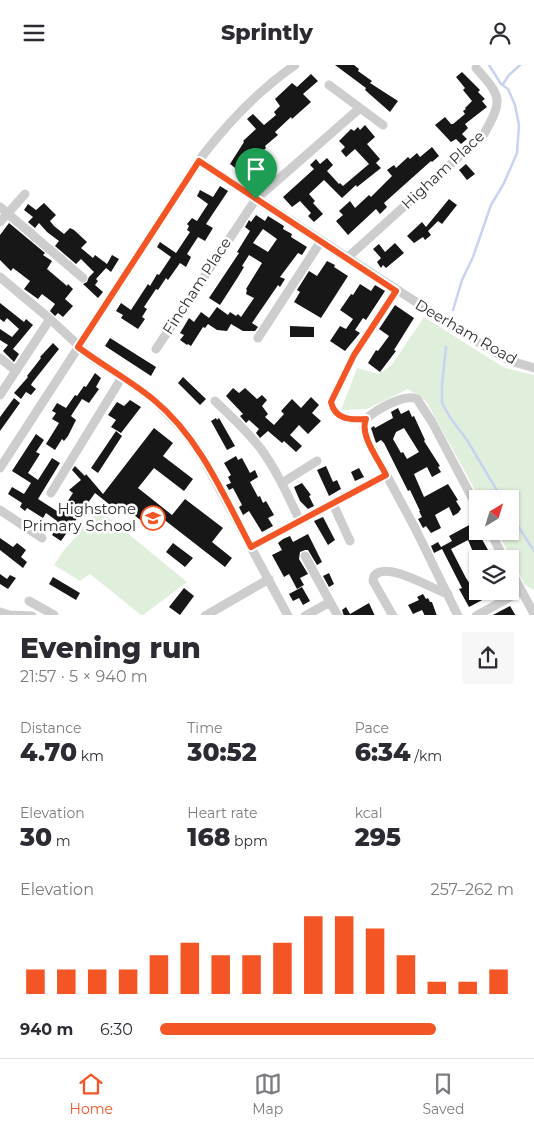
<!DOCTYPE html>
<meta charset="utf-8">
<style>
body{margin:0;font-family:Montserrat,sans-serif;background:#f7f7f7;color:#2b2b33;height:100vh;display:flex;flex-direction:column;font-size:19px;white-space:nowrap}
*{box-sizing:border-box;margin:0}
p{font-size:16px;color:#7c7c81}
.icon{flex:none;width:28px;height:28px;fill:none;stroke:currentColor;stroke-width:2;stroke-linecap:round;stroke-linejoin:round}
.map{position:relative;height:550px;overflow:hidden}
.side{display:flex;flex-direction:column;background:#fff;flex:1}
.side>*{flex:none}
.needle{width:32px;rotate:38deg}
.tools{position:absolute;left:469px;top:425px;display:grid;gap:10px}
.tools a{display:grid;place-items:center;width:50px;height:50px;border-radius:0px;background:#fff;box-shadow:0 1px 4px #0004;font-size:25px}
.pin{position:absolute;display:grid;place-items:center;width:42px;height:42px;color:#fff;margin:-51px -21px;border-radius:50% 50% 50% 0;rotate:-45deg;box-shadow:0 0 5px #0007}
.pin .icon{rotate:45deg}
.round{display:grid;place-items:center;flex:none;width:52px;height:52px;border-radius:0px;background:#f7f7f7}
.head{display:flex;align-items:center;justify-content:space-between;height:85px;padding:0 20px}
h1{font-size:28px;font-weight:800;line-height:38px}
.metrics{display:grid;grid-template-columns:repeat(3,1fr);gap:8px;height:85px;padding:5px 20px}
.metrics div{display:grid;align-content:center}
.metrics b{font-size:25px;font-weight:800}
.metrics small{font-size:14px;font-weight:400}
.metrics p{font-size:14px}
.chart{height:140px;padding:10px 20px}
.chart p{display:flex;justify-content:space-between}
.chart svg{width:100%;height:90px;margin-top:5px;stroke:#f45524;stroke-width:6}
ul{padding:0 20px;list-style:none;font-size:16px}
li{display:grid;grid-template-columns:80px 60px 1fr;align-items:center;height:38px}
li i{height:12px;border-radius:6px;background:#f45524}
header{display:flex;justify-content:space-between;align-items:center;height:65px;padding:0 20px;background:#fff;font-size:22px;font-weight:800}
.dock{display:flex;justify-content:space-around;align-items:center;height:70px;border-top:1px solid #e1e1e2;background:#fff;font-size:14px;color:#7c7c81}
.dock a{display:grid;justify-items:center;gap:2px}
.dock .active{color:#f45524}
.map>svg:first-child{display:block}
.green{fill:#e0eedc}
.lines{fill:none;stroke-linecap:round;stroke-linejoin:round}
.stream{stroke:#c7d3ef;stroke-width:2.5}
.building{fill:#171717;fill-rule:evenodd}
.minor{stroke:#cdcdcd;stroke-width:9}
.route-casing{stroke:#fff;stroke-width:10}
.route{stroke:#f45524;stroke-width:6}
.labels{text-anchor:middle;stroke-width:5;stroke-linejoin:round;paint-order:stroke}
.street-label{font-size:15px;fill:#303030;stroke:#fff}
.poi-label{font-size:15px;fill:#303030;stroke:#fff;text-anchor:end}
</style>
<header><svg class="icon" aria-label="menu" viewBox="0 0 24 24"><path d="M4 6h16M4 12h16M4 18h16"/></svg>Sprintly<svg class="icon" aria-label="person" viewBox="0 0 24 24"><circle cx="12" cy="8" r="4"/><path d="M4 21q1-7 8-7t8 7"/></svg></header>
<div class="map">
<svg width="534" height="551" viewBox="0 0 534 551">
<rect width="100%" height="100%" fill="#fff"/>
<path class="green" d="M424,252L505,303L534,310V525L525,520L497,466H510V434H480L426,336L408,324L367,344L341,345L357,303L378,309L391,301Z
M98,444L187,517L143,550H141L90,509L80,516L54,500L64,485L76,472Z"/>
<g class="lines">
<path class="stream" d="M503,19L509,10L520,0
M453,245L462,215L473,192L491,140L504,118L517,88L519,60L515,40L508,24L501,19L489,0
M446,282L442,319V338L451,354L467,375L502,434
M510,448L534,486"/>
</g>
<path class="building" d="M335,0H354L359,4L358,6L372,16L370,18L398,36L390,47L365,25L366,23Z
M462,7L480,25L478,27L485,34L482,36L487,42L465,59L468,63L462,69L467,74L461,79L456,74L451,77L435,60L445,52L451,59H453L465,49L463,46L466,44L465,43L472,36L463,25L465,23L456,12Z
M311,9L318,16L303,29L311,37L292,54L291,52L275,67L278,70L265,81L266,83L261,88L253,83L238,105L230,99L244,77L243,76L256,64L247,54L253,49L264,60L276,50L274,47L280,41L275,34L292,18L297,22Z
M365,60L375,72L367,79L380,94L376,98L381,103L357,122L356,120L342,133L324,115L309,129L315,136L313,138L323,149L314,157L308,151L311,148L300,136L292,142L283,132L314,104L310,100L316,94L320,99L327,93L333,100L327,106L339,119L340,118L343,121L369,99L355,84L346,92L341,86L345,82L339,76L351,64L354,66L358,62L360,65Z
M432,82L439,91L432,97L431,96L384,138L387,142L380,149L376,144L348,170L336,156L343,150L339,146L350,136L355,143L369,130L371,132L392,111L387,105L394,100L396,103L408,92L410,94L417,88L420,92Z
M466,99L475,109L467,115L459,105Z
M220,121L228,126L206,159L213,163L205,176L198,172L187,189L191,192L186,202L180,198L168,215L166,213L158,225L156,224L144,242L147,244L142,252L145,254L138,264L121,253L123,250L116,246L121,238L131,245L148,219L150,221L157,209L159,210L171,192L157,182L160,177L176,188L190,167L187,165L189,161L187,159L192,153L197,156L208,139L197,131L200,125L213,132Z
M449,134L457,140L442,159L438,156L428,166L431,170L425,175L423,172L414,178L407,171L422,157L426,162Z
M44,138L56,150L50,156L54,161L64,169L70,163L74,165L87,177L81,183L93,193L95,190L107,199L112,190L119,194L111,207L106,203L96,214L98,216L95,220L103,227L98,233L83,219L87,217L89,212L94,207L81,194L76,199L55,181L59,176L47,167L39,158L35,163L28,157L33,152L24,145L28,139L36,145Z
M256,150L265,156L268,151L284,161L283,164L292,169L291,172L307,182L302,190L298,188L280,212L285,214L280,222L278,220L252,258L258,262L255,266H243L231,259L227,266L217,265L208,259L205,263L203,262L191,281L188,279L187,280L180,275L184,270L180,268L189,253L194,257L201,247L209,253L217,242L228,250L230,247L236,251L238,249L241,252L254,233L246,229L247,225L246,224L262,198L249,190L242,201L244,202L238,212L220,240L209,233L239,188L237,187L250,166L245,162L249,155L251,157ZM263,164L277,174L268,187L253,178Z
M9,158L45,188L43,190L52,196L47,204L67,221L68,219L73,224L65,234L73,241L63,252L58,248L55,251L50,246L55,239L42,229L38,234L24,224L30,216L13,203L11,206L0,195V170Z
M395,178L404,188L386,203L383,200L381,203L377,197L381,193L373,184L379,179L385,187Z
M327,196L335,200L334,202L348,211L321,253L294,237L300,227L297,225L309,206L317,211Z
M360,219L371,226L375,220L385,226L366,255L363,253L355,265L360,268L345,286L330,276L340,261L346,264L353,254L340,245L351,229L353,230Z
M0,238L24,257L26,254L33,260L13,284L19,289L14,297L3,286L8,280L0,275V264L12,272L19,264L7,253L4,257L0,254Z
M395,240L414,253L394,285L396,286L380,307L368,298L376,285L378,286L389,271L379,264Z
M290,261L314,262V272H290Z
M110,273L156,302L151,311L105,281Z
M53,278L59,284L32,318L31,320L36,324L31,330L26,327L21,334L14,328L28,312L27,311L41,293L40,292Z
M95,308L101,313L96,322L99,324L89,338L82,334L71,351L76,355L68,371L64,376L62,374L55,385L46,379L59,358L52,354L56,348L52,346L57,338L66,343L75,330L77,331L84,321L86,322Z
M183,312L206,334L200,340L178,318Z
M233,323L239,328L245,323L257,334L262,330L267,335L262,341L268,349L265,352L274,360L284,349L281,346L292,334L301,343L311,332L319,340L312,348L321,356L308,369L299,360L290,370L302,381L296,387L284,376L282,378L268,366L260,373L256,368L259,364L249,355L246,358L240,351L243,349L226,331Z
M14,333L20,338L0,366V352Z
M130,335L141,342L121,368L111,362L116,355L108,350L117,337L124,341Z
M398,343L401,349L409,345L412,352L414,351L425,375L424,376L440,401L438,402L441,407L432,412L427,402L414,409L424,432L448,419L458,435L456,436L461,444L458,448L453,451L449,442L435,450L441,463L431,468L426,461L423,463L418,454L422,452L419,446H420L410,425L408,426L384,378L381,375L376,378L371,363L374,361L375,363L393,353L391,347ZM404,363L419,387L407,394L403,387L401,388L393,374L396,367Z
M216,353L217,355L219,353L235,381L227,385L211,356Z
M154,363L173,378L163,391L193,414L184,426L154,403L138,423L172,450L185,434L223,463L212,477L232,493L225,502L162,453L153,465L124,442L119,447L95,428L61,476L52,470L54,467L51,465L57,456L46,448L43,453L27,443L25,446L20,442L22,438L8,429L12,422L24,429L31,418L12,406L36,369L44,375L36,387L40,389L28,408L38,415L52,393L60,398L38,434L60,448L73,428L69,425L81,415L72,405L75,401L85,411L86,409L103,429Z
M116,366L122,371L98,408L91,403Z
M236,391L238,395L242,393L250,408L255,405L258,412L250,417L258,432L260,431L263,438L266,436L274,450L268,453L273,461L262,467L249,446L243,450L239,442L242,440L233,423L229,425L226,420L231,418L228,412L231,410L224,398Z
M326,401L333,417L337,415L341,424L329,431L317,405Z
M359,403L364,412L355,416L351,407Z
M302,418L311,430L309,431L314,441L308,444L300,436L294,422Z
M323,452L335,475L328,480L314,456Z
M473,458L493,494H476L468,475L451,484L466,513L470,519L472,517L479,529L485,526H505L489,535L488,532L469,542L459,524L462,523L442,484L434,488L431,481L438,477L441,482L452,476L449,471Z
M308,469L322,497L317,500L308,485H305L300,487L299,494L308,509L300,513L304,520L297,524L289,509L284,512L272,490L282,485L278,478L283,474L290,471L293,477Z
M0,473L13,482L17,478L26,485L21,492L27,497L23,503L0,485Z
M173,478L193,493L185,502L166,487Z
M329,508L334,519L329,522L323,511Z
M0,509L7,514L10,510L16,513L8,524L0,519Z
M53,512L80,528L76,535L49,519Z
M302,522L310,536L303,540L299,533L293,536L289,529Z
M184,523L194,531L180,550L169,542Z
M423,529L426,534L428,533L430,537H432L437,551H425L422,545L413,549L408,540L419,535L417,532Z
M369,538L375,551H344L342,545L346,542L350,549Z
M510,541L516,551H491Z"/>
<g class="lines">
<path class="minor" d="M329,20L383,60
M199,96L476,276L508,295L534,303
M0,142L83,213
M0,157L25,129
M347,193L484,69C503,35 502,32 476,3
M0,212L50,254L93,294L127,315L154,335L186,368L205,397L288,551
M258,273L321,176
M156,284L256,134L360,43
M0,293L16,306
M0,330L50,254
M215,336C231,351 248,367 261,384C277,406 288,431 300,456
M366,354C351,355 335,355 331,337L354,290L396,226
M0,403L203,90C230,55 259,25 295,0
M282,418L317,396
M51,428L122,312
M333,439L350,476
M0,445L42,473
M490,466L504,494
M251,482L386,410
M510,504L534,549
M29,536L54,550
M330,537L338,551
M0,547L9,550L32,551
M205,551L269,514
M305,551L330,537L305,491
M393,551L373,516L374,511C387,495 431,524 448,529
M458,551L415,463L367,374L364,363L366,354C376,345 404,328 417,334L432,357L478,444
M476,551L521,526"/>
</g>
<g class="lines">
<g class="route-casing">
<path id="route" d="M199,96L396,226L354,290L331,337C335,355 351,355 366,354C359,370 379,395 386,410L251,482C224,431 200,373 154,335C130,315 103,301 78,282Z"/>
</g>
<use href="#route" class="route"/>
</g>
<defs>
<g id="school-ring" transform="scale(1.25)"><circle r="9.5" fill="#fff" stroke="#f45524" stroke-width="1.5"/><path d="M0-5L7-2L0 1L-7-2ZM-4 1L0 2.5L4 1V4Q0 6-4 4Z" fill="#f45524"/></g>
</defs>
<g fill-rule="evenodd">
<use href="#school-ring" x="153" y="453"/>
</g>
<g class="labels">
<g class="street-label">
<text transform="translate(443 105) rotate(-43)" y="5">Higham Place</text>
<text transform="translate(197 221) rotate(-57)" y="5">Fincham Place</text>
<text transform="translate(466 267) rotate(30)" y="5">Deerham Road</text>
</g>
<g class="poi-label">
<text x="136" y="449">Highstone<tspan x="136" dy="17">Primary School</tspan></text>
</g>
</g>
</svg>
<div class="tools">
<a><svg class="needle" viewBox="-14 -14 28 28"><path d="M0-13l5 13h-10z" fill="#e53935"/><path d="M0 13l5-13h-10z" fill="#7c7c81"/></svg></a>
<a><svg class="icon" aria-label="layers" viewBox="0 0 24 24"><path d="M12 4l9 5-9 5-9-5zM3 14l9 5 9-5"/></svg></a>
</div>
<div class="pin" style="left:256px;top:134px;background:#1e9e55"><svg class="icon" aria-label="arrive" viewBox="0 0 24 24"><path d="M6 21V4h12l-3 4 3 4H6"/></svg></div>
</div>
<section class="side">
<div class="head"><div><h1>Evening run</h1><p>21:57 · 5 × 940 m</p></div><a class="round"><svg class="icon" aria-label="share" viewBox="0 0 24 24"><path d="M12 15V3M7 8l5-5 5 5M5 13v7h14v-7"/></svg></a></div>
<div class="metrics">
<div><p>Distance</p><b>4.70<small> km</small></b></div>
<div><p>Time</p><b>30:52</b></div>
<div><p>Pace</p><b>6:34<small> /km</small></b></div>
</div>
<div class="metrics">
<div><p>Elevation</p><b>30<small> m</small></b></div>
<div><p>Heart rate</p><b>168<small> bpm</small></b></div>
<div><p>kcal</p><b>295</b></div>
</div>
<div class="chart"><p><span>Elevation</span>257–262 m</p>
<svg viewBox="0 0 160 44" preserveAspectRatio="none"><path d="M5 44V32M15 44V32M25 44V32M35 44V32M45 44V25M55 44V19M65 44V25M75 44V25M85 44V19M95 44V6M105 44V6M115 44V12M125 44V25M135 44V38M145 44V38M155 44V32"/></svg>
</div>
<ul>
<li><b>940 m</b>6:30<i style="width:78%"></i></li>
</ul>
</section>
<nav class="dock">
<a class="active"><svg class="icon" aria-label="home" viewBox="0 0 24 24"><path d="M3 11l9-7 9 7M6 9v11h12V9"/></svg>Home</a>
<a><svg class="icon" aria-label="map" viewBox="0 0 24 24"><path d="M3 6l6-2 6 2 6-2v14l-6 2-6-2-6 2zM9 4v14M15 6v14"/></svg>Map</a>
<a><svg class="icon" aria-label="saved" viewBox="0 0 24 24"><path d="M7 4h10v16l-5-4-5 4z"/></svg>Saved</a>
</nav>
